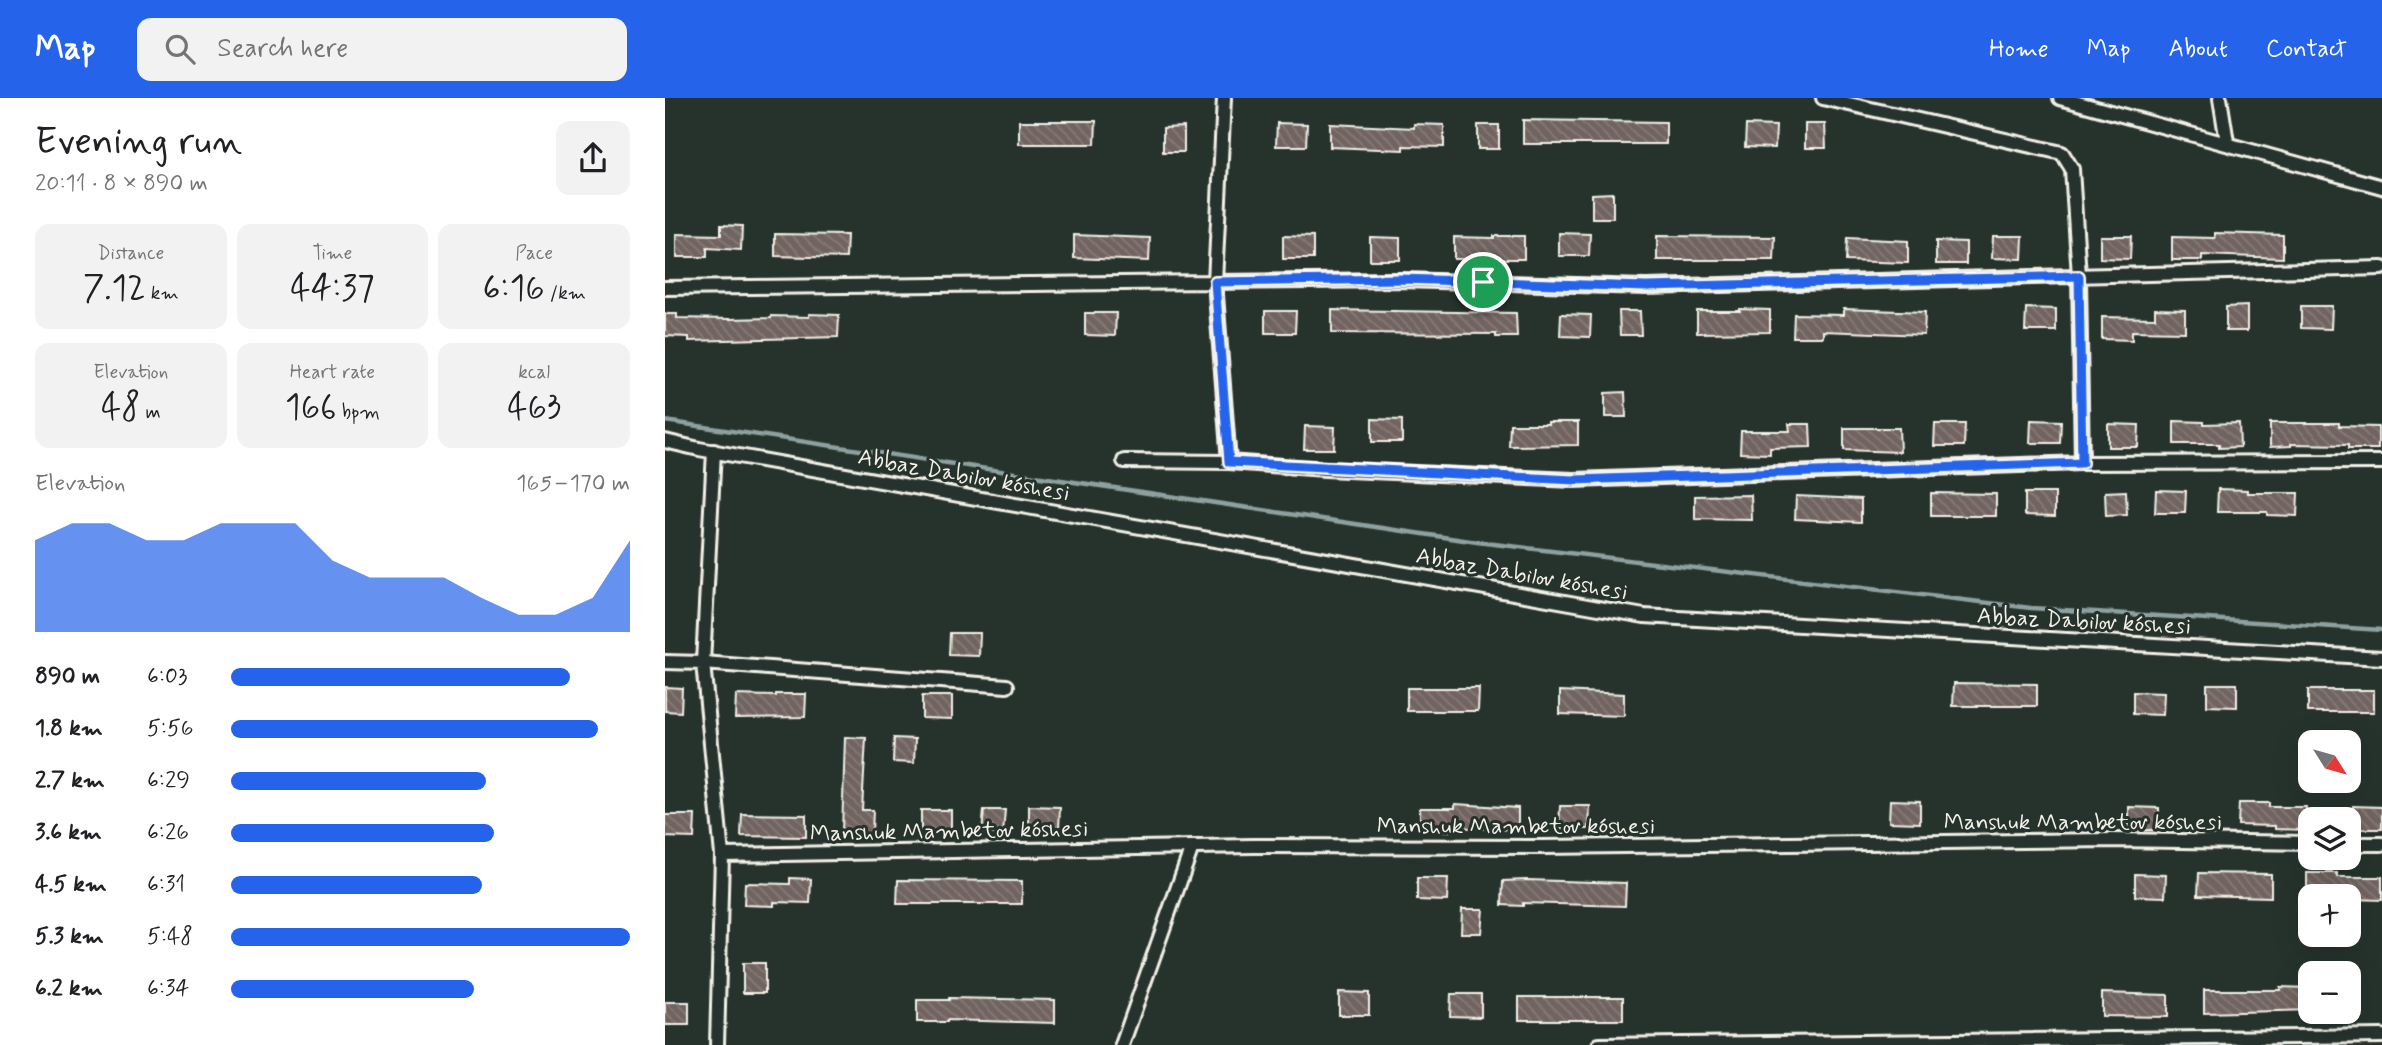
<!DOCTYPE html>
<meta charset="utf-8">
<style>
body{margin:0;font-family:Mynerve,sans-serif;background:#f2f2f2;color:#202124;height:100vh;display:flex;flex-direction:column;font-size:26px;white-space:nowrap}
*{box-sizing:border-box;margin:0}
p{font-size:23px;color:#757577}
.icon{flex:none;width:38px;height:38px;fill:none;stroke:currentColor;stroke-width:2;stroke-linecap:round;stroke-linejoin:round}
.map{position:relative;flex:1;overflow:hidden}
.details{display:flex;flex-direction:column;background:#fff;width:665px}
.details>*{flex:none}
.needle{width:46px;rotate:127deg}
.controls{position:absolute;left:1633px;top:632px;display:grid;gap:14px}
.controls a{display:grid;place-items:center;width:63px;height:63px;border-radius:14px;background:#fff;box-shadow:0 7px 28px #0002;font-size:35px}
.pin{position:absolute;display:grid;place-items:center;width:60px;height:60px;color:#fff;margin:-30px;border:4px solid #fff;border-radius:50%;box-shadow:0 2px 7px #0007}
.round{display:grid;place-items:center;flex:none;width:74px;height:74px;border-radius:14px;background:#f2f2f2}
.head{display:flex;align-items:center;justify-content:space-between;height:119px;padding:0 35px}
h1{font-size:38px;font-weight:600;line-height:52px}
.stats{display:grid;grid-template-columns:repeat(3,1fr);gap:10px;height:119px;padding:7px 35px}
.stats div{display:grid;align-content:center;border-radius:14px;background:#f2f2f2;text-align:center}
.stats b{font-size:35px;font-weight:600}
.stats small{font-size:19px;font-weight:400}
.stats p{font-size:19px}
.chart{height:196px;padding:14px 35px}
.chart p{display:flex;justify-content:space-between}
.chart svg{width:100%;height:126px;margin-top:7px;fill:#2563eb;opacity:.7}
ul{padding:0 35px;list-style:none;font-size:23px}
li{display:grid;grid-template-columns:112px 84px 1fr;align-items:center;height:52px}
li i{height:18px;border-radius:9px;background:#2563eb}
header{display:flex;align-items:center;gap:42px;box-sizing:border-box;height:98px;padding:0 35px;background:#2563eb;color:#fff}
header strong{font-size:33px}
nav{display:flex;gap:38px;margin-inline-start:auto;font-size:24px}
.search{width:490px;height:63px;background:#f2f2f2;display:flex;align-items:center;gap:18px;box-sizing:border-box;padding:0 24px;border-radius:14px;color:#757577;font-size:26px}
main{display:flex;flex:1;min-height:0}
.map>svg:first-child{display:block}
.lines{fill:none;stroke-linecap:round;stroke-linejoin:round}
.stream{stroke:#8ea1a0;stroke-width:4.5}
.building{fill:url(#building-back-hatch);stroke:#f4f1e8;stroke-width:2}
.minor-casing{stroke:#f4f1e8;stroke-width:18}
.minor{stroke:#26332d;stroke-width:12}
.route-casing{stroke:#fff;stroke-width:14}
.route{stroke:#2563eb;stroke-width:9}
.labels{text-anchor:middle;stroke-width:6;stroke-linejoin:round;paint-order:stroke}
.street-label{font-size:23px;fill:#f4f1e8;stroke:#26332d}
</style>
<header>
<strong>Map</strong>
<div class="search"><svg class="icon" aria-label="search" viewBox="0 0 24 24"><circle cx="10" cy="10" r="6"/><path d="M15 15l6 6"/></svg>Search here</div>
<nav><a>Home</a><a>Map</a><a>About</a><a>Contact</a></nav>
</header>
<main>
<section class="details">
<div class="head"><div><h1>Evening run</h1><p>20:11 · 8 × 890 m</p></div><a class="round"><svg class="icon" aria-label="share" viewBox="0 0 24 24"><path d="M12 15V3M7 8l5-5 5 5M5 13v7h14v-7"/></svg></a></div>
<div class="stats">
<div><p>Distance</p><b>7.12<small> km</small></b></div>
<div><p>Time</p><b>44:37</b></div>
<div><p>Pace</p><b>6:16<small> /km</small></b></div>
</div>
<div class="stats">
<div><p>Elevation</p><b>48<small> m</small></b></div>
<div><p>Heart rate</p><b>166<small> bpm</small></b></div>
<div><p>kcal</p><b>463</b></div>
</div>
<div class="chart"><p><span>Elevation</span>165–170 m</p>
<svg viewBox="0 0 160 44" preserveAspectRatio="none"><path d="M0 44V12L10 6L20 6L30 12L40 12L50 6L60 6L70 6L80 19L90 25L100 25L110 25L120 32L130 38L140 38L150 32L160 12V44z"/></svg>
</div>
<ul>
<li><b>890 m</b>6:03<i style="width:85%"></i></li>
<li><b>1.8 km</b>5:56<i style="width:92%"></i></li>
<li><b>2.7 km</b>6:29<i style="width:64%"></i></li>
<li><b>3.6 km</b>6:26<i style="width:66%"></i></li>
<li><b>4.5 km</b>6:31<i style="width:63%"></i></li>
<li><b>5.3 km</b>5:48<i style="width:100%"></i></li>
<li><b>6.2 km</b>6:34<i style="width:61%"></i></li>
</ul>
</section>
<div class="map">
<svg width="1717" height="947" viewBox="0 0 1717 947">
<defs>
<pattern id="building-back-hatch" width="6" height="6" patternUnits="userSpaceOnUse" patternTransform="scale(1.75)"><rect width="6" height="6" fill="#716460"/><path d="M-1 5l2 2M0 0l6 6M5-1l2 2" fill="none" stroke="#867b77"/></pattern>
</defs>
<rect width="100%" height="100%" fill="#26332d"/>
<filter id="ink" filterUnits="userSpaceOnUse"><feTurbulence type="fractalNoise" baseFrequency=".0143" numOctaves="2"/><feDisplacementMap in="SourceGraphic" scale="14" xChannelSelector="R" yChannelSelector="G"/><feConvolveMatrix kernelMatrix="1 2 1 2 8 2 1 2 1" color-interpolation-filters="sRGB"/></filter>
<g filter="url(#ink)">
<g class="lines">
<path class="stream" d="M0,323L812,444L1366,510L1717,532"/>
</g>
<path class="building" d="M858,22L1001,24V46H858Z
M354,23H431L430,46H354Z
M612,25L642,26L641,48H611Z
M665,26L749,30V26L779,27V49L738,48V52L665,49Z
M1140,26H1160L1161,50H1140Z
M813,27H834V51H813Z
M1081,27L1111,28L1110,50L1080,49Z
M519,29V54H498V30Z
M948,95V120H927V96Z
M56,127L77,128L76,152L42,150V159H12V136L56,137Z
M894,135L925,136L924,158H894Z
M1550,135L1618,137V160L1537,157V162H1507V139L1550,140Z
M110,136L182,137L181,160L110,158Z
M409,137L485,140L484,163L409,160Z
M618,138L648,139V161H618Z
M829,138H859V161H789V139L829,140Z
M992,138L1110,139L1109,162H992Z
M1328,138H1358L1357,161L1327,160Z
M1435,138H1466L1465,161L1435,160Z
M705,139L735,140V162H705Z
M1182,140L1243,143V165L1181,163Z
M1271,143L1301,144V166H1271Z
M1582,208V233H1561V209Z
M1636,208H1667L1666,231L1636,230Z
M1361,210L1391,211V233H1360Z
M1075,211L1105,212V234L1032,235V213H1075Z
M1179,211L1260,214L1259,237L1158,233V239H1128L1129,216L1179,217Z
M1490,211L1520,212V234L1467,233V242L1437,241V219L1490,220Z
M667,212L851,215L852,239H831V236L667,235Z
M600,213H631L630,235H600Z
M954,213H975L976,237H955Z
M420,215H451L450,238L420,237Z
M0,216H12V220L64,221L106,220V218L144,219V216L174,217L173,239L24,243V239L0,238Z
M896,216L926,217L925,239L895,238Z
M960,294L961,319H940V295Z
M707,321L737,322V344H707Z
M1366,322L1396,323L1395,345H1365Z
M1509,323L1539,324V326L1574,325L1575,349L1554,350V346H1509Z
M883,324H913V347L844,348L845,326H883Z
M1605,325H1674V328L1713,329V351H1683V347L1626,346V348L1605,349Z
M1124,326H1145L1146,349L1105,350V356L1075,355L1076,333H1125Z
M1270,326H1300L1299,348H1269Z
M1443,326L1474,327L1473,349H1443Z
M640,328L670,329L669,351H639Z
M1179,330H1234L1235,354L1179,352Z
M1553,391L1583,392V395H1633L1632,418L1602,417V414H1552Z
M1491,392L1521,393L1520,415H1490Z
M1461,393L1462,417L1441,418L1440,394Z
M1266,395L1331,396V418H1266Z
M1360,395H1390V418L1360,417Z
M1086,397L1087,422L1030,421V398Z
M1131,398L1196,401V424L1130,421Z
M285,535H315L314,558L284,557Z
M1289,585L1372,586V608H1288Z
M1542,586H1572V609L1542,608Z
M0,589L17,590L16,614L0,613Z
M742,590H814L813,613H742Z
M1643,592H1709V614H1643Z
M895,593L959,596V618L895,616Z
M1468,594L1499,595L1498,617L1468,616Z
M111,596H141L140,619L70,620L71,597L111,598Z
M257,598H287V621L257,620Z
M180,639L201,640L197,712H208L207,735L177,734Z
M229,640L250,641L249,665L228,664Z
M1225,702L1255,703V725L1224,724Z
M1574,705H1604V709H1641L1640,732L1610,731V728L1573,727Z
M790,706L853,710V732L785,729V733L755,732V710H790Z
M364,708L395,709L394,731H364Z
M895,708H925L924,731L894,730Z
M1688,708L1717,709V731H1688Z
M1464,709L1494,710V732H1464Z
M256,712H286V734H256Z
M319,712H340L338,736L317,735Z
M77,716L141,717V739L76,738Z
M0,717H30L29,740L0,739Z
M1534,775L1606,776V799L1533,797Z
M1642,775H1672V779H1717V802L1687,801V798L1642,797Z
M1470,776L1501,777L1500,799L1470,798Z
M125,780L146,781L145,805L109,804V808L79,807L80,785L125,786Z
M752,780H783L782,803L752,802Z
M233,782L357,783V806H232Z
M862,782L961,785L960,808L858,805V808L837,807L838,783Z
M797,811H818L816,835H796Z
M78,865H100V895H78Z
M1615,889L1645,890V912L1539,915V892H1615Z
M674,894L704,895V917H674Z
M1437,895L1503,897V919L1437,918Z
M786,896H816V919L785,918Z
M854,899H958V922H854Z
M284,900L390,902V925L282,922V924H252V902H284Z
M0,904H24V927H0Z"/>
<g class="lines">
<g class="minor-casing">
<path id="minor" d="M559,0L550,184L564,364
M1158,0L1397,55L1407,71L1414,178L1417,365
M1395,0L1717,89
M1555,0L1562,44
M0,190L736,182L981,189L1717,170
M0,343L34,351L979,518L1717,560
M49,353L38,565L57,757L52,947
M459,363L564,364L660,371L909,382L1417,365L1717,364
M0,564L38,565L342,588
M1684,746H1717
M57,757L588,748L879,749L1448,742L1645,745
M457,947L527,749
M934,947L1717,938"/>
</g>
<use href="#minor" class="minor"/>
</g>
</g>
<g class="lines" filter="url(#ink)">
<g class="route-casing">
<path id="route" d="M1414,178L1417,365L909,382L564,364L550,184L736,181L981,189Z"/>
</g>
<use href="#route" class="route"/>
</g>
<g class="labels">
<g class="street-label">
<text transform="translate(299 376) rotate(10)" y="8">Abbaz Dabilov kóshesi</text>
<text transform="translate(857 475) rotate(10)" y="8">Abbaz Dabilov kóshesi</text>
<text transform="translate(1419 522) rotate(3)" y="8">Abbaz Dabilov kóshesi</text>
<text x="1418" y="731">Manshuk Mambetov kóshesi</text>
<text x="851" y="735">Manshuk Mambetov kóshesi</text>
<text transform="translate(284 732) rotate(-1)" y="8">Manshuk Mambetov kóshesi</text>
</g>
</g>
</svg>
<div class="controls">
<a><svg class="needle" viewBox="-14 -14 28 28"><path d="M0-13l5 13h-10z" fill="#e53935"/><path d="M0 13l5-13h-10z" fill="#757577"/></svg></a>
<a><svg class="icon" aria-label="layers" viewBox="0 0 24 24"><path d="M12 4l9 5-9 5-9-5zM3 14l9 5 9-5"/></svg></a>
<a>+</a>
<a>−</a>
</div>
<div class="pin" style="left:818px;top:184px;background:#1e9e55"><svg class="icon" aria-label="arrive" viewBox="0 0 24 24"><path d="M6 21V4h12l-3 4 3 4H6"/></svg></div>
</div>
</main>
